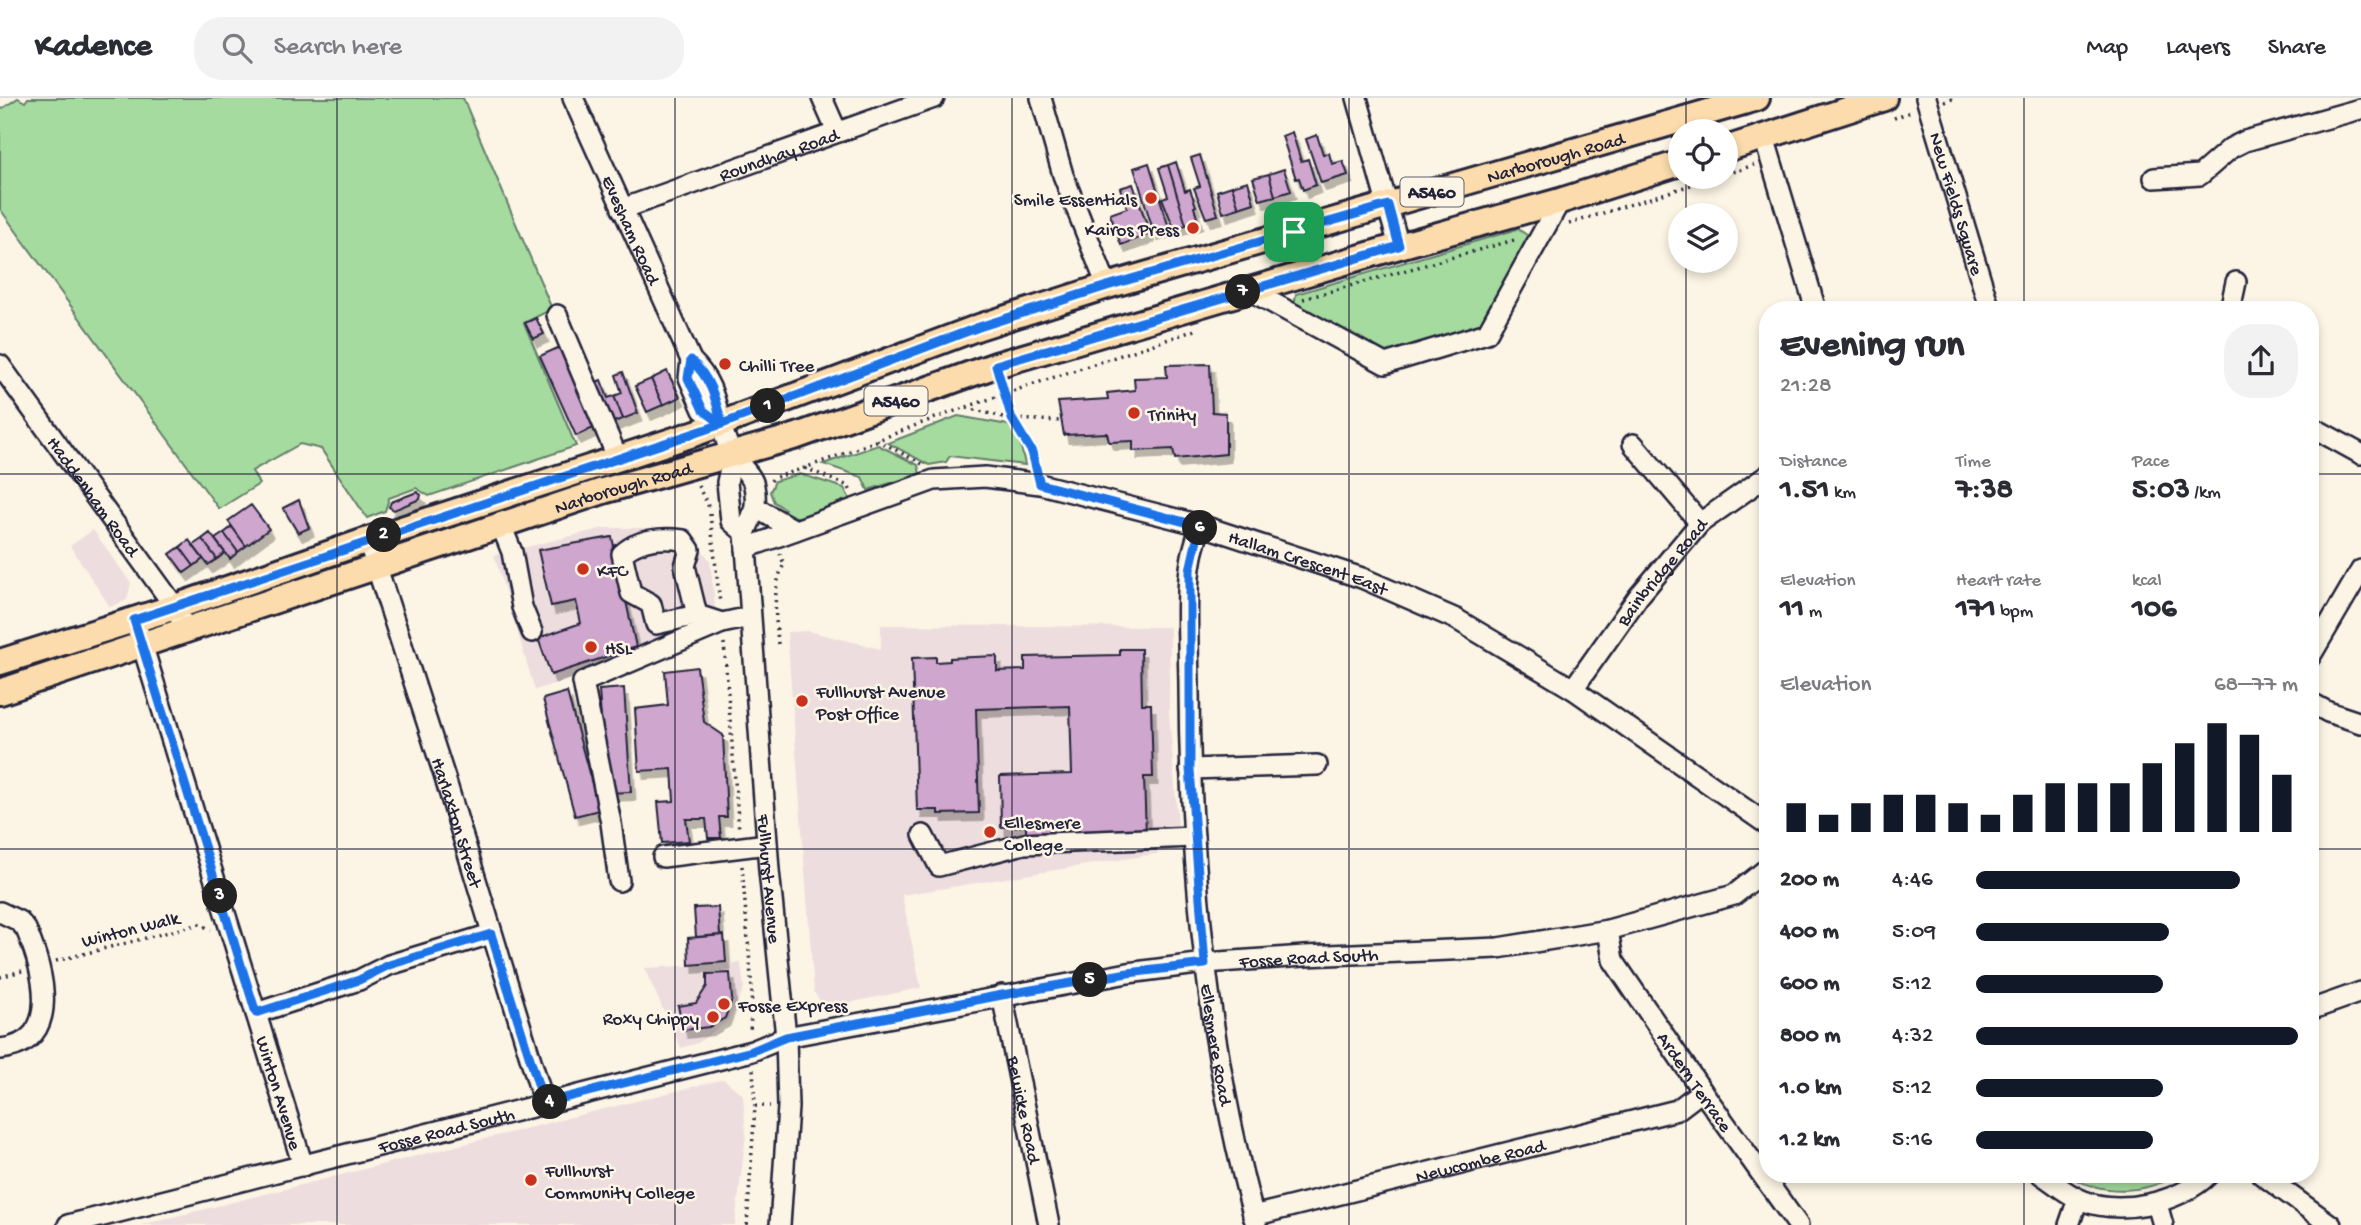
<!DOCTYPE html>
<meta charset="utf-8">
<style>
body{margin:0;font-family:"Gochi Hand",sans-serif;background:#f2f2f3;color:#2b2b33;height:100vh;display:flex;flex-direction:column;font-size:26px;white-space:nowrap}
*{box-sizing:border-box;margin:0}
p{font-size:23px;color:#7c7c81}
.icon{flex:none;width:38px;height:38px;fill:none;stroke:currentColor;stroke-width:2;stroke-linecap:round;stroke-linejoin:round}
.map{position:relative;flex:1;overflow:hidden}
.sheet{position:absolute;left:1759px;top:203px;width:560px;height:882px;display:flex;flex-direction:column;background:#fff;border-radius:28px;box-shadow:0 4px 10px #0003}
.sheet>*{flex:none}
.fabs{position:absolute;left:1668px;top:21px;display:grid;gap:14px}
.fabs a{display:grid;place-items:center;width:70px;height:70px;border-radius:50%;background:#fff;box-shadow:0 4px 10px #0003;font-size:35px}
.pin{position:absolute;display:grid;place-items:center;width:60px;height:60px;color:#fff;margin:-30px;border-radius:14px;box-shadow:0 4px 10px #0006}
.km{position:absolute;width:35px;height:35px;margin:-18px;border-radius:50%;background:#222;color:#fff;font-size:19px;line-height:35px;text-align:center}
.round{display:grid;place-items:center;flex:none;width:74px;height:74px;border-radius:28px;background:#f2f2f3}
.overview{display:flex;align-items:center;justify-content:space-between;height:119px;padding:0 21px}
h1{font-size:38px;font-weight:800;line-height:52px}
.stats{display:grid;grid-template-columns:repeat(3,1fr);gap:10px;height:119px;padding:7px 21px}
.stats div{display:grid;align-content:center}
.stats b{font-size:30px;font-weight:800}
.stats small{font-size:19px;font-weight:400}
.stats p{font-size:19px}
.chart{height:196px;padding:14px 21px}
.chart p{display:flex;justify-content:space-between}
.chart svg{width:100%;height:126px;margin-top:7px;stroke:#111827;stroke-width:6}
ul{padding:0 21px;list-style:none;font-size:23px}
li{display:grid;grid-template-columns:112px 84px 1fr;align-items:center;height:52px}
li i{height:18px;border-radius:9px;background:#111827}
header{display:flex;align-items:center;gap:42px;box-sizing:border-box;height:98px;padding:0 35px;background:#fff;border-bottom:2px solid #e1e1e2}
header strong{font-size:33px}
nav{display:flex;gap:38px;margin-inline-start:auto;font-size:24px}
.search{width:490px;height:63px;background:#f2f2f3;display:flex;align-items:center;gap:18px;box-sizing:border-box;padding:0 24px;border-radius:28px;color:#7c7c81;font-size:26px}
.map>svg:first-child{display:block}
.built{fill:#eeddde}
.green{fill:#a5db9e;stroke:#647e6c;stroke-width:2}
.building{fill:#cfa6cd;stroke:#22223b;stroke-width:2;filter:url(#shadow)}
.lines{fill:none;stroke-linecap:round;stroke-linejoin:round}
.minor-casing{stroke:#22223b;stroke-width:24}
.major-casing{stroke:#22223b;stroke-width:30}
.path{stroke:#22223b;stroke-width:3.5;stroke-dasharray:2 5;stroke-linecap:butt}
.minor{stroke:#fcf5e5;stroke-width:19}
.major{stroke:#fcdcac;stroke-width:24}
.route-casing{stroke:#fff;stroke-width:14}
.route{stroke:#1a73e8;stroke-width:9}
.grid{fill:none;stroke:#22223b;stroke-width:2;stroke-opacity:0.55}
.poi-dot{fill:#c8321e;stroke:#fcf5e5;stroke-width:2.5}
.labels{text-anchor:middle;stroke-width:5;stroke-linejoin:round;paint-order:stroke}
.shield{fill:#fcf5e5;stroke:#63616e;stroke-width:2}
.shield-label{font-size:18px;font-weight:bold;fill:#22223b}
.street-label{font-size:19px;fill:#22223b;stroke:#fcf5e5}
.poi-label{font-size:19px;fill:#22223b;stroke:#fcf5e5;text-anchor:start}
</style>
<header>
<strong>Kadence</strong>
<div class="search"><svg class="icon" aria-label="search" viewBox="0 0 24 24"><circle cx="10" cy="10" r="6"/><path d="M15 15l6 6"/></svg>Search here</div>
<nav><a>Map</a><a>Layers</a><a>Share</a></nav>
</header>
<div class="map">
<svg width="2361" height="1127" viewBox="0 0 2361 1127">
<defs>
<filter id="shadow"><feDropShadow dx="4.5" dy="8" stdDeviation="0" flood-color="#0004"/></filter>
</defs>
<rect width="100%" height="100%" fill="#fcf5e5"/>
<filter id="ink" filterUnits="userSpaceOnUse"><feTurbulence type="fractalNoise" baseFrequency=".0143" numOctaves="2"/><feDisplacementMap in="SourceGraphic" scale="14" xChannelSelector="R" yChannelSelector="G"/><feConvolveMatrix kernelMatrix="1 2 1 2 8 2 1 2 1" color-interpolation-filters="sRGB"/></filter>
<g filter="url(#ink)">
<path class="built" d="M604,430H672L689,437L710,462L718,535L535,592L494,457Z
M93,432L131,485L127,502L110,509L70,448Z
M881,527L1170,529L1169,613L1180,752L902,797L921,890L833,908L820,903L814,894L787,534L809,533L881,551Z
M741,865L744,890L728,923L698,945L681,950L644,870Z
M724,981L743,997L746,1037L735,1127H141Z"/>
<path class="green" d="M18,0L25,4L28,0H463L552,211L524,225L576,348L429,398L416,390L389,400L385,413L367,420L321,351L300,346L252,373L259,386L219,411L0,111V12Z
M1518,131L1530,139L1480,226L1382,256L1294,209L1296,196Z
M958,318L1008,327L1019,339L1025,367L950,358L946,364L929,367L888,345Z
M878,347L918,367L920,376L868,392L862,379L823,366Z
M800,376L844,390L850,401L802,420L782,416L785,411L774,404L770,394L775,383Z
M2064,1076H2180C2143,1097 2101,1097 2064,1076Z"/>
<path class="building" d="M1292,34L1301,63L1308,61L1316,87L1303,92L1299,80L1296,81L1282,38Z
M1317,37L1323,56L1329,55L1332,66L1343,63L1348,77L1321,85L1306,41Z
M1200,57L1218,117L1206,120L1194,90L1200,88L1191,60Z
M1176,64L1185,93L1190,91L1196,108L1194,109L1198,123L1186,127L1168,67Z
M1149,65L1169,130L1154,135L1134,70Z
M1168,67L1186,127L1174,130L1162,100L1168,98L1159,70Z
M1284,71L1291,93L1275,98L1269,76Z
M1269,76L1275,98L1260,102L1253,80Z
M1248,83L1254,105L1239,110L1232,88Z
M1133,86L1150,136L1121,147L1110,116L1127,110L1120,90Z
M1232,88L1239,110L1223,115L1217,93Z
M536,220L544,236L533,241L525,225Z
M564,247L600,327L576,338L540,258Z
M1210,266L1212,314L1226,315V356L1175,361L1173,351L1133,353V343L1109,344L1107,335L1064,337L1058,304L1108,301L1107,295L1135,292L1134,280L1167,279L1166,267Z
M667,273L680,299L663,307L651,281Z
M623,274L638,315L623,321L614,298L622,295L616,277Z
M651,281L663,307L647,314L635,288Z
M601,282L608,300L614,298L623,321L608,326L593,285Z
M417,394L421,397L420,401L394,412L389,409L391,404Z
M299,402L309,430L298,435L283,410Z
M251,407L269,431L246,448L228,423Z
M232,429L246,448L238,454L224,435Z
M210,435L225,455L217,461L202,441Z
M224,435L238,454L230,461L215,441Z
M612,439L636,549L551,577L538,540L581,525L576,503L551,508L538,452Z
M202,441L217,461L208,467L193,447Z
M189,442L203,461L194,468L180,449Z
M180,449L194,468L184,475L170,456Z
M1120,551H1141L1142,606H1151L1153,679H1144L1146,736L1125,733L1026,735V728L1001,729L1000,678L1072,676L1070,608L976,611L979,715L938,716V712H917L912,560L936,559V564L950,563V560L997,558V573L1025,572V559L1120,557Z
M697,569L704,624L723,637L727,719H719L721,740H708L706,721H686L689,743L662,745L658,704L674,703L672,671L639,673L635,611L668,607L665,573Z
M624,590L631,694L606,695L599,592Z
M567,594L599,712L575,718L543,601Z
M718,809L720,837L696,839L694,810Z
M724,837L726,864L689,867L688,840Z
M730,875L732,901L725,920L709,929L683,932L678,908L696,905L707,888V876Z"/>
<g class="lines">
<g class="minor-casing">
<g id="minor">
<path id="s1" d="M573,0L691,262C722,292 714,322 732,356C738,367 752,376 754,388C758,408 753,417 745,435L769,772L786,939L788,1009L780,1127"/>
<path d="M822,0L837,34"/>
<path d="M1041,0L1063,77L1107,188"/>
<path d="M1357,0L1399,148"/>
<path id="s2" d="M1926,0L1990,212"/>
<path d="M1764,39L1816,212"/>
<path d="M2154,80L2200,77L2231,50L2245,43L2360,11"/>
<path id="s3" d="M622,111L934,0"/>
<path d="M1249,192L1385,266L1487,235L1560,103"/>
<path d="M2230,212L2236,184"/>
<path d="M557,217L618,361"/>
<path d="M691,262L689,280L703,312L722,325"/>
<path id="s4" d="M0,267L175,509L186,532"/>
<path d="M2310,328L2361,356"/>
<path d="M1633,346L1700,425"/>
<path d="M733,357L727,384L731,423L745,435"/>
<path d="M756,410L795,432"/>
<path d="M501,427L512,454L522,509L532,534"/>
<path id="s5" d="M1200,427C1198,438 1194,448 1192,458C1184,498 1189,550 1189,591C1190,770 1208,954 1256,1127"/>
<path id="s6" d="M368,442L445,680L544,1005"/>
<path id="s7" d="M746,450L934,382L985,379L1040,386L1200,427L1362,480L1456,521L1573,591L1768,727"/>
<path d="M697,517L685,468L690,452L683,442C662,439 638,441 622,456L631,495L651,506L656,526L697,517L722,525L750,519"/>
<path id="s8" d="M138,533L303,1068"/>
<path d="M2310,559L2361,472"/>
<path id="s9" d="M1573,591L1638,499L1700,425L1768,377"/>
<path d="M2310,604L2328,614L2361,625"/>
<path d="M1190,671L1317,667"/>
<path d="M923,737L939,768L1024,746L1194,739"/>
<path d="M663,759L767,746"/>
<path d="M619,783L611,725L583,584L722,525"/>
<path d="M0,814L19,823L26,831C43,871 64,945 0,951"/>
<path id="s10" d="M1608,832L1613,862L1702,993L1798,1127"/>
<path id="s11" d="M1002,897L1049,1127"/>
<path d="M2310,912L2361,894"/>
<path d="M256,915L359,882L389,867L491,836"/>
<path d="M2041,1076C2053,1084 2064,1094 2077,1100C2115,1119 2179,1106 2209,1076"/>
<path d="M2261,1076L2331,1127"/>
<path d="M2157,1106L2163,1127"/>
<path id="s12" d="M1253,1118L1677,1012L1702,993"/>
<path id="s13" d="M68,1127L752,953L786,939L1128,875L1205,865L1304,858L1498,850L1608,832L1734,797L1768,770"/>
<path d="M2069,1127L2078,1101"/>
</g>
</g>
<g class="major-casing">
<g id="major">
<path d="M1726,51L1884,0"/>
<path id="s14" d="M0,564L175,509L368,442L696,335L979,229L1107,188L1757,0"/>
<path id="s15" d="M0,594L603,393L797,338L996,267L1399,148L1560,103L1680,65"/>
</g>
</g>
<path class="path" d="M1944,4L1955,0
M1894,20L1913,13
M1726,76L1754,67
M1569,126L1716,79
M1303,201L1518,141
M1002,288L1011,321L1032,354L1035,367
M967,310L1011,321L1061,323
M877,342L922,366
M805,370L848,388L852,395
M771,383L773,380C831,363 887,337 944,317C1028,287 1114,260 1198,231
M698,388L709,409
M710,416L720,506
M724,545L739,733
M778,546C776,518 771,492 784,466L780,456
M742,768L752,891L750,935
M56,863L200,826L211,832
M0,879L22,873
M755,1008H770
M747,1127L755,1008L753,970"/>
<use href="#minor" class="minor"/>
<use href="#major" class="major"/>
</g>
</g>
<g class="lines" filter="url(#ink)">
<g class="route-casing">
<path id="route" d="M1294,134L1107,188L979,229L722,326C715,299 711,281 691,262L688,280L703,312L722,326L134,522L256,915L359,882L389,867L491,836L544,1005L752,953L786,939L1002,897L1128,875L1205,866L1190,671V472L1200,428L1040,386L1032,354L1012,321L996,267L1399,148L1388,107L1294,134"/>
</g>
<use href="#route" class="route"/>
</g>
<path class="grid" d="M337,0V1127M675,0V1127M1012,0V1127M1349,0V1127M1686,0V33M2024,0V212M1686,79V117M1686,163V1127M0,376H1768M2310,376H2361M0,751H1768M2310,751H2361M2024,1076V1127"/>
<g class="poi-dot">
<circle cx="1151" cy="100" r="7"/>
<circle cx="1193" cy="130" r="7"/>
<circle cx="725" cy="266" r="7"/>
<circle cx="1134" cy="315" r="7"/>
<circle cx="583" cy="471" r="7"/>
<circle cx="591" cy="549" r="7"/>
<circle cx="802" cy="603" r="7"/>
<circle cx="990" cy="734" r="7"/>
<circle cx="724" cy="906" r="7"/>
<circle cx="713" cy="919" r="7"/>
<circle cx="531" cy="1082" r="7"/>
</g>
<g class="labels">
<g class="shield">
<rect x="1400.5" y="79.5" width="63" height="29" rx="5"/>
<rect x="864.5" y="288.5" width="63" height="29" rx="5"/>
</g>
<g class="shield-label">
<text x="1432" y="100">A5460</text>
<text x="896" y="309">A5460</text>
</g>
<g class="street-label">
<text dy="7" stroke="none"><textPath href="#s3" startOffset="166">Roundhay Road</textPath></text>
<text dy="7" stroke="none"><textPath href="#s14" startOffset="1636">Narborough Road</textPath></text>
<text dy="7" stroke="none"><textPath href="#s2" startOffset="110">New Fields Square</textPath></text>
<text dy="7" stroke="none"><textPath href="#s1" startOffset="144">Evesham Road</textPath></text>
<text dy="7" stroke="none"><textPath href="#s15" startOffset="656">Narborough Road</textPath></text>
<text dy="7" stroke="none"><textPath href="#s4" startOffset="161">Haddenham Road</textPath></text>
<text dy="7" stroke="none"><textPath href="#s7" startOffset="586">Hallam Crescent East</textPath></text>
<text dy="7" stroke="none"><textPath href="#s9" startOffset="147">Bainbridge Road</textPath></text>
<text dy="7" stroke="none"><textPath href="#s6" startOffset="296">Harlaxton Street</textPath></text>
<text dy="7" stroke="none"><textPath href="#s1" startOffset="826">Fullhurst Avenue</textPath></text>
<text transform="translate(130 830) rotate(-14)" y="7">Winton Walk</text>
<text dy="7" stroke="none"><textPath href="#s13" startOffset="1272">Fosse Road South</textPath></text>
<text dy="7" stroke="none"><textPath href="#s5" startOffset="522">Ellesmere Road</textPath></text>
<text dy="7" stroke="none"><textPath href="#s10" startOffset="177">Ardern Terrace</textPath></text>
<text dy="7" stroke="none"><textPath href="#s8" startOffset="483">Winton Avenue</textPath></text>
<text dy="7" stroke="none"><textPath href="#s11" startOffset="117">Bewicke Road</textPath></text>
<text dy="7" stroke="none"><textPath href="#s13" startOffset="390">Fosse Road South</textPath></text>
<text dy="7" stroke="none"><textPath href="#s12" startOffset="234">Newcombe Road</textPath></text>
</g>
<g class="poi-label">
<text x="1137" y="107" text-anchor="end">Smile Essentials</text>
<text x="1179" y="137" text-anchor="end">Kairos Press</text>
<text x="739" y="273">Chilli Tree</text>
<text x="1148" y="322">Trinity</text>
<text x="597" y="478">KFC</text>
<text x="605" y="556">HSL</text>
<text x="816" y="599">Fullhurst Avenue<tspan x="816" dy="22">Post Office</tspan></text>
<text x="1004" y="730">Ellesmere<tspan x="1004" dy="22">College</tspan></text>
<text x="738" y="913">Fosse Express</text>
<text x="699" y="926" text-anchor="end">Roxy Chippy</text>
<text x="545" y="1078">Fullhurst<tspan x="545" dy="22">Community College</tspan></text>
</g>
</g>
</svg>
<div class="fabs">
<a><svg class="icon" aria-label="locate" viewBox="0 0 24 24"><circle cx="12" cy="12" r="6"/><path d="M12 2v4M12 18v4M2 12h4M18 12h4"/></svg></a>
<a><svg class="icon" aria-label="layers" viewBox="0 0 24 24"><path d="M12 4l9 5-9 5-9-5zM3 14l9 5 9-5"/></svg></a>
</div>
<div class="pin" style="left:1294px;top:134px;background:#1e9e55"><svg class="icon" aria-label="arrive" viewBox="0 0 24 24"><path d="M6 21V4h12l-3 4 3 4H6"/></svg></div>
<b class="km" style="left:768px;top:308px">1</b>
<b class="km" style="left:384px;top:437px">2</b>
<b class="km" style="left:220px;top:798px">3</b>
<b class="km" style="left:550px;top:1004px">4</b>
<b class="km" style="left:1090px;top:882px">5</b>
<b class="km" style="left:1200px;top:430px">6</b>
<b class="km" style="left:1243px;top:194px">7</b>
<section class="sheet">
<div class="overview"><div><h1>Evening run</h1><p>21:28</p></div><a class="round"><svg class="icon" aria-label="share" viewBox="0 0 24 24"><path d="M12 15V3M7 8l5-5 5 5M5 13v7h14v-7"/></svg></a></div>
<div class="stats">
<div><p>Distance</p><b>1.51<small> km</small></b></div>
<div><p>Time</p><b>7:38</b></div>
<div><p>Pace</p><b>5:03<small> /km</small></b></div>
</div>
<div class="stats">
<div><p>Elevation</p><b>11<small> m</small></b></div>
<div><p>Heart rate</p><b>171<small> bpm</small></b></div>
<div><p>kcal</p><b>106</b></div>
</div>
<div class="chart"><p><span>Elevation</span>68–77 m</p>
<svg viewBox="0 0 160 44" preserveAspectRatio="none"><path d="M5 44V34M15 44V38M25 44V34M35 44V31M45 44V31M55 44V34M65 44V38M75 44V31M85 44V27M95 44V27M105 44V27M115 44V20M125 44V13M135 44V6M145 44V10M155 44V24"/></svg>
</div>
<ul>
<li><b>200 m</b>4:46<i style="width:82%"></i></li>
<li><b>400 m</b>5:09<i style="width:60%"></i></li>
<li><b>600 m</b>5:12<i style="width:58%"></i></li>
<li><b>800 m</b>4:32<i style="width:100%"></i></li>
<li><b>1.0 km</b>5:12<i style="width:58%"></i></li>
<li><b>1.2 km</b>5:16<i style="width:55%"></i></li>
</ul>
</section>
</div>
